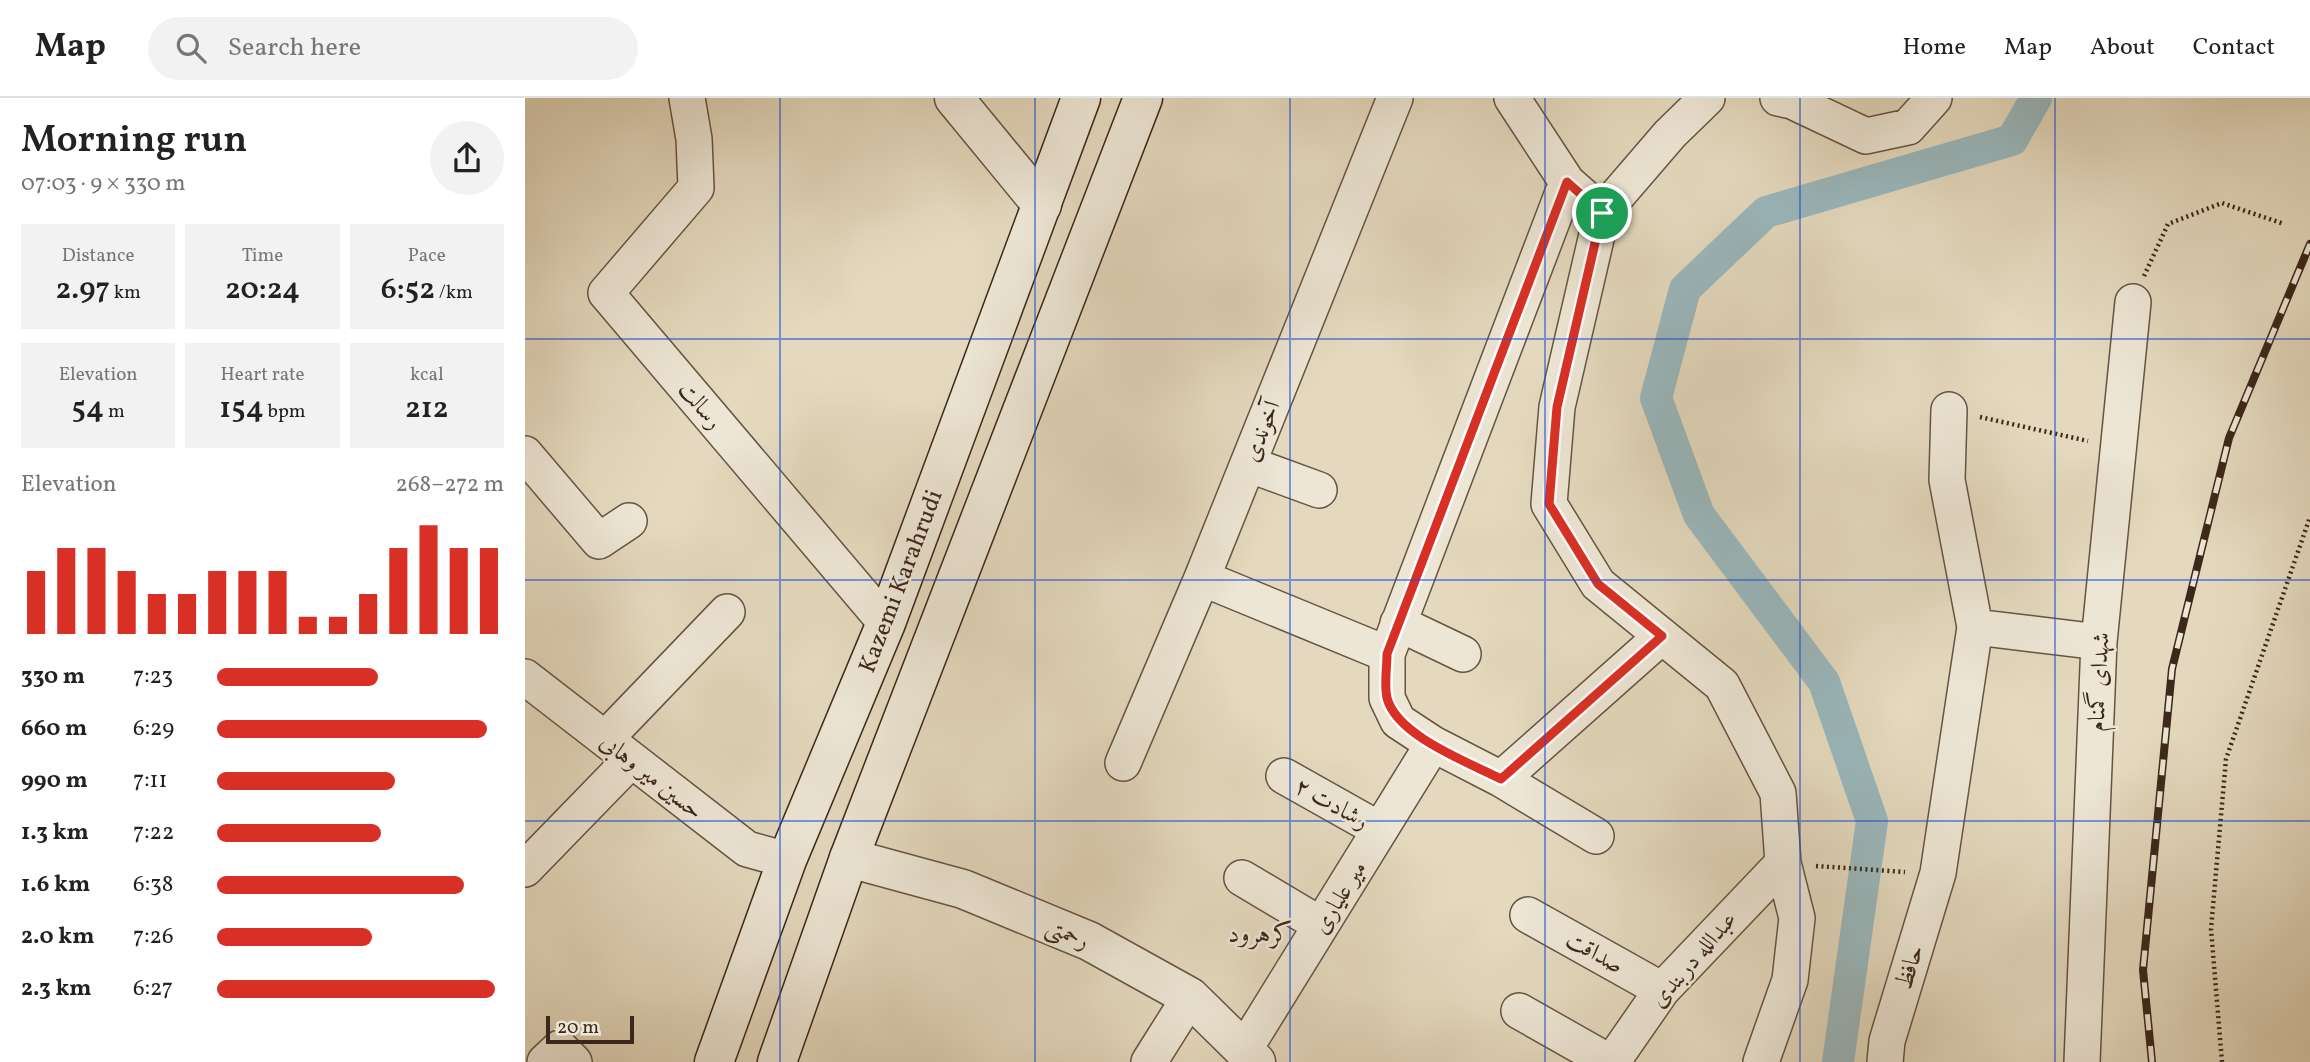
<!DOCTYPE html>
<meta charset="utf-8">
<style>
body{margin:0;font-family:Vollkorn,Amiri,serif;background:#f2f2f2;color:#222;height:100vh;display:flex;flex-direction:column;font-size:26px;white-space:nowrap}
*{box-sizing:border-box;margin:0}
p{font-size:23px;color:#767676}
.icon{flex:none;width:38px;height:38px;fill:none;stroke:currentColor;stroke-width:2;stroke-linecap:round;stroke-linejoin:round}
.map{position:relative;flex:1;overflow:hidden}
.details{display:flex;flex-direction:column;background:#fff;width:525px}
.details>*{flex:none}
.scale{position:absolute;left:21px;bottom:18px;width:88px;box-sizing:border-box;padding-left:7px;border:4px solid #3c281a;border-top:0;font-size:19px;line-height:24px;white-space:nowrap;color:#3c281a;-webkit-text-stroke:5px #ede6d5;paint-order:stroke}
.pin{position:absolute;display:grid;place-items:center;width:60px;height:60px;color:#fff;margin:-30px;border:4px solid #fff;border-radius:50%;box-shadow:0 2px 7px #0007}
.round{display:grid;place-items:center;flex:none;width:74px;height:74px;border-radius:37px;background:#f2f2f2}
.headline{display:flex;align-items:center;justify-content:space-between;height:119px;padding:0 21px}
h1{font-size:38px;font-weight:600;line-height:52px}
.figures{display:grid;grid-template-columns:repeat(3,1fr);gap:10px;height:119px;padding:7px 21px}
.figures div{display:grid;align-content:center;border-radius:0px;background:#f2f2f2;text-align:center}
.figures b{font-size:30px;font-weight:600}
.figures small{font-size:19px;font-weight:400}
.figures p{font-size:19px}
.chart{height:196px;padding:14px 21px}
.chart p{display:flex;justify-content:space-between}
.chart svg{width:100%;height:126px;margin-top:7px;stroke:#d93025;stroke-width:6}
ul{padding:0 21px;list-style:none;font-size:23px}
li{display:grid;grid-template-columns:112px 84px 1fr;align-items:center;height:52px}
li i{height:18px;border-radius:9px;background:#d93025}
header{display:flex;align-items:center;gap:42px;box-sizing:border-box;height:98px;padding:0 35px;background:#fff;border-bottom:2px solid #e0e0e0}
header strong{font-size:33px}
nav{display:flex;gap:38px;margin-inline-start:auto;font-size:24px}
.search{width:490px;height:63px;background:#f2f2f2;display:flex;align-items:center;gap:18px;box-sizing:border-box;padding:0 24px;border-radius:38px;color:#767676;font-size:26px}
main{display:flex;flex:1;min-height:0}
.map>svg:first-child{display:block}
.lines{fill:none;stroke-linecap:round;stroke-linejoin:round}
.canal{stroke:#9ab7bc;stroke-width:32}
.minor-casing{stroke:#665443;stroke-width:38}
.tertiary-casing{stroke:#665443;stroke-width:41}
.secondary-casing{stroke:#3c281a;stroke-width:41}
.path{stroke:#3c281a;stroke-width:4.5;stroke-dasharray:2 3.5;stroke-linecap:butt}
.minor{stroke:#ede6d5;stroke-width:35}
.tertiary{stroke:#ede6d5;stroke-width:38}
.secondary{stroke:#ede6d5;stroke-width:38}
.rail-casing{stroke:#3c281a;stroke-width:8}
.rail{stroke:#ede6d5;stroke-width:5;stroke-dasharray:16;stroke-linecap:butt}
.route-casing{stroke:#fff;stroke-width:14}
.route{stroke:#d93025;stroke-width:9}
.grid{fill:none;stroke:#1d4ed8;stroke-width:2;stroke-opacity:0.55}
.labels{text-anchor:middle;stroke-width:5;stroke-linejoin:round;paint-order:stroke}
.street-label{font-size:24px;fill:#3c281a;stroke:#ede6d5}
.neighbourhood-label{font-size:26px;fill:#3c281a;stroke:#ede6d5}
</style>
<header>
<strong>Map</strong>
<div class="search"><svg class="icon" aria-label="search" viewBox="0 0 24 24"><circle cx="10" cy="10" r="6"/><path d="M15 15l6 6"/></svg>Search here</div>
<nav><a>Home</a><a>Map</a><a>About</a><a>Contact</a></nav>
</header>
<main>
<section class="details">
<div class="headline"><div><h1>Morning run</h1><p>07:03 · 9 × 330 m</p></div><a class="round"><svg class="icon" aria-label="share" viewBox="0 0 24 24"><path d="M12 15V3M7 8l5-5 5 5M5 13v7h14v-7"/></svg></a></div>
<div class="figures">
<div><p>Distance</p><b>2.97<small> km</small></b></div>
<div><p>Time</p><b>20:24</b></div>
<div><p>Pace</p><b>6:52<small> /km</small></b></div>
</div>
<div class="figures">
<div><p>Elevation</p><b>54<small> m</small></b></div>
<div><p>Heart rate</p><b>154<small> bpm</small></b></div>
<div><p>kcal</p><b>212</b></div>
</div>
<div class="chart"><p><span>Elevation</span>268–272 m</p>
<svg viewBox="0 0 160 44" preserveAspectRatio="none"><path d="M5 44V22M15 44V14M25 44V14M35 44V22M45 44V30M55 44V30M65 44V22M75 44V22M85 44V22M95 44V38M105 44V38M115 44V30M125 44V14M135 44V6M145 44V14M155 44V14"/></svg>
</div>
<ul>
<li><b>330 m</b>7:23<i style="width:56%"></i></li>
<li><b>660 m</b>6:29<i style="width:94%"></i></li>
<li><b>990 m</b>7:11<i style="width:62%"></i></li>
<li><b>1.3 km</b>7:22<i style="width:57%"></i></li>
<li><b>1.6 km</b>6:38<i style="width:86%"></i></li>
<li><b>2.0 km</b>7:26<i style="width:54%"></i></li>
<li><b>2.3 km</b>6:27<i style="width:97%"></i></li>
</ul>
</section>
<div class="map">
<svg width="1785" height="964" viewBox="0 0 1785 964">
<rect width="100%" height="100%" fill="#e4d9be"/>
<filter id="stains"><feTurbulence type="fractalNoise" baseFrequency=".00286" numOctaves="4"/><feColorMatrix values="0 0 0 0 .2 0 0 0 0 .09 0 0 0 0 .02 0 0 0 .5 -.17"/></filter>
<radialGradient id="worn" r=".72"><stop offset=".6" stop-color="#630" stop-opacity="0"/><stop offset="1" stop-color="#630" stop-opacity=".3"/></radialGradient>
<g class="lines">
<path class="canal" d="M1313,964L1347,723L1299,584L1174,417L1131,300L1160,191L1241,114L1487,42L1511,0"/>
<g class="minor-casing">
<path id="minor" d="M162,0L169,41L171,90L81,195L361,525
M987,0L1042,84L1059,99
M1182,0L1145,36L1077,115L1032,309L1024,406L1073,486L1197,587L1253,695L1258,765L1272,820L1265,882L1236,964
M1253,0L1267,3L1341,38L1383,29L1409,0
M1042,84L862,556V600L873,623L908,646L976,681L1071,738
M0,356L74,443L104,423
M723,366L794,392
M677,480L862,556
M873,525L938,556
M1450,529L1574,544
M0,579L222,751L262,762
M80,641L202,514
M598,665L677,480L870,0
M759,678L855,732
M976,681L1137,538
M0,771L105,663
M717,780L796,827
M1003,817L1137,892
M994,913L1084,964
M719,952L908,646
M20,964L35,950L49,964
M624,964L665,899
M1087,964L1137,892L1258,765
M1360,964L1362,943L1413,775L1450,529L1422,382L1424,312
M1557,964L1574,544L1608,204"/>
</g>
<g class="tertiary-casing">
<path id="tertiary" d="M429,0L517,107
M324,760L438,791L564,843L665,899L731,964"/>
</g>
<g class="secondary-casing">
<path id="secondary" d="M189,964L262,762L361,525L556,0
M252,964L324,760L618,0"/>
</g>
<path class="path" d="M1619,178L1643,126L1697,105L1759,126
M1455,319L1563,343
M1291,768L1380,774
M1697,964L1686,831L1701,661L1785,419"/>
<use href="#minor" class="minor"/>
<use href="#tertiary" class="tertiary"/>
<use href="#secondary" class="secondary"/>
<g class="rail-casing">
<path id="rail" d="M1627,964L1618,872L1647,571L1704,340L1785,146"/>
</g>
<use href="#rail" class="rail"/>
</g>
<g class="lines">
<g class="route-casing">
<path id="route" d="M1042,84L1077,115L1032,309L1024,406L1073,486L1137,538L976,681C943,664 872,638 862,600C859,587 862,569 862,556Z"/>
</g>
<use href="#route" class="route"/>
</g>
<path class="grid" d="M255,0V964M510,0V964M765,0V964M1020,0V964M1275,0V964M1530,0V964M0,241H1785M0,482H1785M0,723H1785"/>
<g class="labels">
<g class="street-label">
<text transform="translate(176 307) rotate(50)" y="8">رسالت</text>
<text transform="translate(736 333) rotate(-68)" y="8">آخوندی</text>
<text transform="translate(375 483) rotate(-69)" y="8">Kazemi Karahrudi</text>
<text transform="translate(1573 584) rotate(-87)" y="8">شهدای گمنام</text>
<text transform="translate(127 678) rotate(38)" y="8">حسین میر وهابی</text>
<text transform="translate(807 705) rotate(29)" y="8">رشادت ۲</text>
<text transform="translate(814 799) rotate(-58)" y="8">میر علیاری</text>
<text transform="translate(543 835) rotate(23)" y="8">رحمتی</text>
<text transform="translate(1070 854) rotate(29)" y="8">صداقت</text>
<text transform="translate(1168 861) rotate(-49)" y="8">عبدالله دربندی</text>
<text transform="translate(1384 869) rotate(-73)" y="8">حافظ</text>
</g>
<g class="neighbourhood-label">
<text x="735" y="844">کرهرود</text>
</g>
</g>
<rect width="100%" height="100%" filter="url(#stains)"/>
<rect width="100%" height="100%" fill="url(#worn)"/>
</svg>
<div class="scale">20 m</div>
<div class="pin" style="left:1077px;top:115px;background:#1e9e55"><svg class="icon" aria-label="arrive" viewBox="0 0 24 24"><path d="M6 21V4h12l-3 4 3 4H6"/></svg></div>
</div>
</main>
